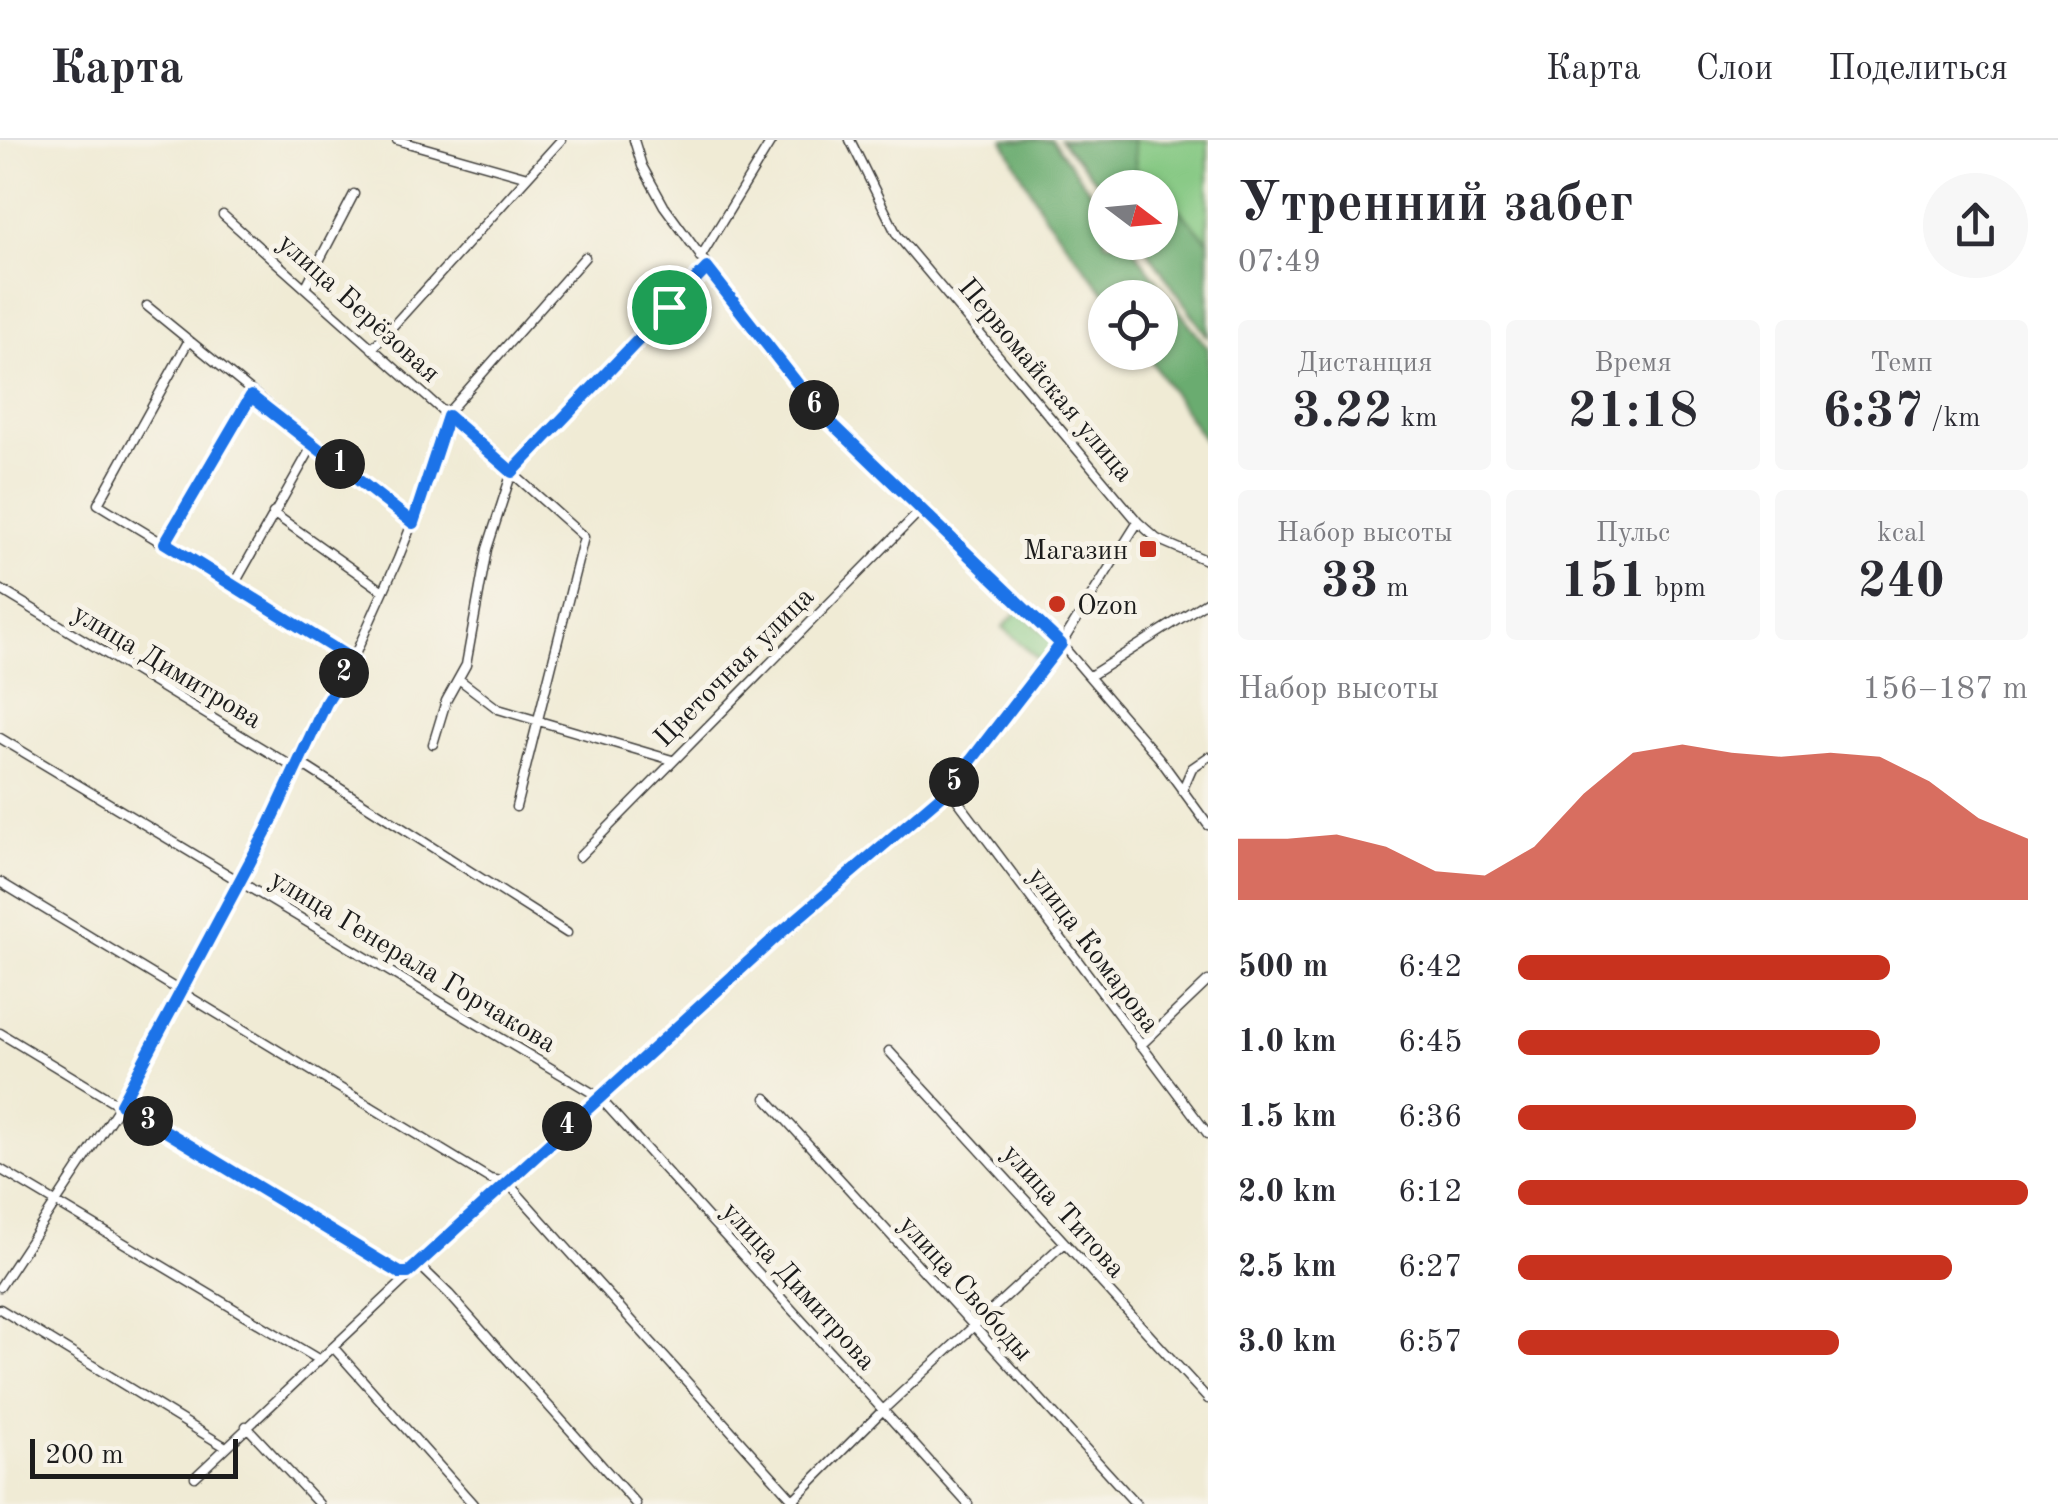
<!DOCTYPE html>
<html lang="ru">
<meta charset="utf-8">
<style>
body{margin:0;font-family:"Old Standard TT",serif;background:#f7f7f7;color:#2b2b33;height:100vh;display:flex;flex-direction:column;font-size:38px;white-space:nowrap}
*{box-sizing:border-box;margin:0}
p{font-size:32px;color:#7c7c81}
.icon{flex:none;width:55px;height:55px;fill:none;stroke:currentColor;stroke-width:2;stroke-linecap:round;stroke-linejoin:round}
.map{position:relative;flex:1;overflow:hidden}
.panel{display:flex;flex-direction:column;background:#fff;width:850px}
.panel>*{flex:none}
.needle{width:65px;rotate:106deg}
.buttons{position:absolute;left:1088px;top:30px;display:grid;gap:20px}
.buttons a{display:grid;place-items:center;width:90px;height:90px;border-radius:50%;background:#fff;box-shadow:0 2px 8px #0004;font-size:50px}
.scale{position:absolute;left:30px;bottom:25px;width:208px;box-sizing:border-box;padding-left:10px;border:5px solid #1c1c1c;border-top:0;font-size:28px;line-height:35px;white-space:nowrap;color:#1c1c1c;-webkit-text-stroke:8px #f7f3e8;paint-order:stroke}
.pin{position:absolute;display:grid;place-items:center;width:85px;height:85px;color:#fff;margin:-42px;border:5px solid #fff;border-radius:50%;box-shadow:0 2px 10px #0007}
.km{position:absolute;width:50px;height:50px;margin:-25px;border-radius:50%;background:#222;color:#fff;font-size:28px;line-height:50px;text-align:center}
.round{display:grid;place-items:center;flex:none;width:105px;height:105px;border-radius:52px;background:#f7f7f7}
.headline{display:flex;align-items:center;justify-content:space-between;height:170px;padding:0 30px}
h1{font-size:55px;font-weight:800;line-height:75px}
.metrics{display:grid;grid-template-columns:repeat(3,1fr);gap:15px;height:170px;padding:10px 30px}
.metrics div{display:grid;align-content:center;border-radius:10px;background:#f7f7f7;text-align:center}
.metrics b{font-size:50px;font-weight:800}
.metrics small{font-size:28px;font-weight:400}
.metrics p{font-size:28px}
.chart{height:280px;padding:20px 30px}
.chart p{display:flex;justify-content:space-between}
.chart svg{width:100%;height:180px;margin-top:10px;fill:#c8321e;opacity:.7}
ul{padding:0 30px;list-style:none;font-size:32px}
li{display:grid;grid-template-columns:160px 120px 1fr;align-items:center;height:75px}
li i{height:25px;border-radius:12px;background:#c8321e}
header{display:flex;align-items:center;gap:60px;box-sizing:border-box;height:140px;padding:0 50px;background:#fff;border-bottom:2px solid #e1e1e2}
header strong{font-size:48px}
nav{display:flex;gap:55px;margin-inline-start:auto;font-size:35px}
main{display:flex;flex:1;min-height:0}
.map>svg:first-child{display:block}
.green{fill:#83c781;stroke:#50724e;stroke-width:2.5}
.forest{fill:#6aac6f;stroke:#436446;stroke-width:2.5}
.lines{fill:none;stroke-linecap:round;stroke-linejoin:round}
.minor-casing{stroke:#3c3b38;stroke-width:11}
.minor{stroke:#fff;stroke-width:8}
.route-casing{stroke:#fff;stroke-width:20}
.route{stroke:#1a73e8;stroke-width:12}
.poi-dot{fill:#c8321e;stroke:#f7f3e8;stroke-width:4}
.labels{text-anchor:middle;stroke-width:10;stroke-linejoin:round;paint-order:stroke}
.street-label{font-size:28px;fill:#1c1c1c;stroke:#f7f3e8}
.poi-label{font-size:28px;fill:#1c1c1c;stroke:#f7f3e8;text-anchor:end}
</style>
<header>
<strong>Карта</strong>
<nav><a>Карта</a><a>Слои</a><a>Поделиться</a></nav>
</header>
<main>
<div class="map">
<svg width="1208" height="1364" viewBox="0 0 1208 1364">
<rect width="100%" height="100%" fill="#f7f3e8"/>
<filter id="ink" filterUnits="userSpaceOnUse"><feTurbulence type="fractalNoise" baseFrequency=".01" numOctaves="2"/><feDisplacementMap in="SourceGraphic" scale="20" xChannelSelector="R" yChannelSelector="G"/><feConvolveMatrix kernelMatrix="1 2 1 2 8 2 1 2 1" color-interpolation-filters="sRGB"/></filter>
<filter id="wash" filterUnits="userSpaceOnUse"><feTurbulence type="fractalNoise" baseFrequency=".0048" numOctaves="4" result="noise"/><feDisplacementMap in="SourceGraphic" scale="40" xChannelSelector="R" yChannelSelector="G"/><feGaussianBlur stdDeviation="2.25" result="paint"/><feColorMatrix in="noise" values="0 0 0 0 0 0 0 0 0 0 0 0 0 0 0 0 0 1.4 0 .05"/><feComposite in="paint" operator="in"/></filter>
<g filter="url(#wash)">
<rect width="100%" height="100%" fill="#f0ebd5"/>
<path class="green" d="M1092,0H1208V176L1160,102V48L1123,47Z
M1019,470L1057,505L1041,522L1003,487Z"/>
<path class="forest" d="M1003,0H1052L1105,71V102L1129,103L1208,209V306L1146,213L1160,212V158L1108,157L1044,75Z
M1060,0H1133L1136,29L1160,48H1105V51Z
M1160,48L1208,101V197L1142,103L1160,102Z"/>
</g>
<g filter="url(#ink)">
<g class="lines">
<g class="minor-casing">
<path id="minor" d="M397,0L524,36
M634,0L642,26L664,66L778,222L819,270L1061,504L1159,618L1208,685
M850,0L897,95L1138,382L1157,399L1208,421
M223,75L584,397L516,667
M700,118L772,0
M305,148L354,54
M147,166L413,383
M189,200L98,364L353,519
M372,209L561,0
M273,373L383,451
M165,403L251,256
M234,445L314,303
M0,449L293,627L308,628L567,793
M1090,536L1208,461
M460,540L498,569L672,620
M0,598L599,957L968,1364
M433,604L446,561L466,525L487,409L512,332L707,128
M949,649L1208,994
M1182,651L1192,628L1208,617
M579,717L922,369
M0,742L490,1039L507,1042L797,1364
M0,893L378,1122L408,1133
M1140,906L1208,841
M889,911L1208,1259
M766,958L1136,1364
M0,1029L318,1219
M418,1124L449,1154L636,1364
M0,1147L121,964L268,688L293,627L353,519L398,419L435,325L450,270L585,117
M0,1169L224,1306
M333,1207L473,1364
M246,1286L319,1364
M195,1337L599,957L949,649L1048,525L1138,382
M789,1364L883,1270L1064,1103"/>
</g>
<use href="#minor" class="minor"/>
</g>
</g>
<g class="lines" filter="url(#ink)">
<g class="route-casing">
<path id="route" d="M707,128L818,270L1061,504L949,649L778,795L408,1133H400L121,964L268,688L326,563L353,520L165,403L251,256L413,383L448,276L512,332Z"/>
</g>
<use href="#route" class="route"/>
</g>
<g class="poi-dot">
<rect x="1138" y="399" width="20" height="20" rx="5"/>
<circle cx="1057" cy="464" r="10"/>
</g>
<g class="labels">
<g class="street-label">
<text transform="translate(360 167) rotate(42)" y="10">улица Берёзовая</text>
<text transform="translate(1047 239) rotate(50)" y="10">Первомайская улица</text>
<text transform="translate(168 525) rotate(31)" y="10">улица Димитрова</text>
<text transform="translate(733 526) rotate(-45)" y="10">Цветочная улица</text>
<text transform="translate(1095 809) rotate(53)" y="10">улица Комарова</text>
<text transform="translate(414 820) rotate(31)" y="10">улица Генерала Горчакова</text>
<text transform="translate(1065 1070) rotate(48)" y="10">улица Титова</text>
<text transform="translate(800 1145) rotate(48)" y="10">улица Димитрова</text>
<text transform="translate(967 1147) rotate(48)" y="10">улица Свободы</text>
</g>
<g class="poi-label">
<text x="1128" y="419">Магазин</text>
<text x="1077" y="474" text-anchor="start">Ozon</text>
</g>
</g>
</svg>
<div class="buttons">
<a><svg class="needle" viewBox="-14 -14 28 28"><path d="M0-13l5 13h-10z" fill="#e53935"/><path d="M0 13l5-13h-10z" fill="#7c7c81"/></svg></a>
<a><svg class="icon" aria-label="locate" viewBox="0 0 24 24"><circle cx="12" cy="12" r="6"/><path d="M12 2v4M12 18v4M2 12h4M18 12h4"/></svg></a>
</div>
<div class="scale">200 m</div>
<div class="pin" style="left:669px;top:167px;background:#1e9e55"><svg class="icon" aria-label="arrive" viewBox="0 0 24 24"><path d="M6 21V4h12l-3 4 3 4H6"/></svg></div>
<b class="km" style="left:340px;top:324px">1</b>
<b class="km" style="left:344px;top:533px">2</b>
<b class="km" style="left:148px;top:981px">3</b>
<b class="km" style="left:567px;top:986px">4</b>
<b class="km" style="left:954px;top:642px">5</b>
<b class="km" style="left:814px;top:265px">6</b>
</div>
<section class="panel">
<div class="headline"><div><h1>Утренний забег</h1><p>07:49</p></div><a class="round"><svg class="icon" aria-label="share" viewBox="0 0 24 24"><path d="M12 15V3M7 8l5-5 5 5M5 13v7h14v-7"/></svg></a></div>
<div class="metrics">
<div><p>Дистанция</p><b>3.22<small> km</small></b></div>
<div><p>Время</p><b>21:18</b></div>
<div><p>Темп</p><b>6:37<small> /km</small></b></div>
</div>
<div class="metrics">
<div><p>Набор высоты</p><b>33<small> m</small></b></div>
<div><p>Пульс</p><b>151<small> bpm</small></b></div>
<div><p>kcal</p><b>240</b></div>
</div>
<div class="chart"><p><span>Набор высоты</span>156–187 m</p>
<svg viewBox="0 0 160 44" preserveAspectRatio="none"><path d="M0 44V29L10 29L20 28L30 31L40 37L50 38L60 31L70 18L80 8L90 6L100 8L110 9L120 8L130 9L140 15L150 24L160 29V44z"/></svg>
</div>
<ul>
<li><b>500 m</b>6:42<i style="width:73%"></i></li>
<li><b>1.0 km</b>6:45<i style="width:71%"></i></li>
<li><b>1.5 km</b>6:36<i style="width:78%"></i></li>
<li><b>2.0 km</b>6:12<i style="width:100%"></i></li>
<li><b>2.5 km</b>6:27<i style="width:85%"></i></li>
<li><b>3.0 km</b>6:57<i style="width:63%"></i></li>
</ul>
</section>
</main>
